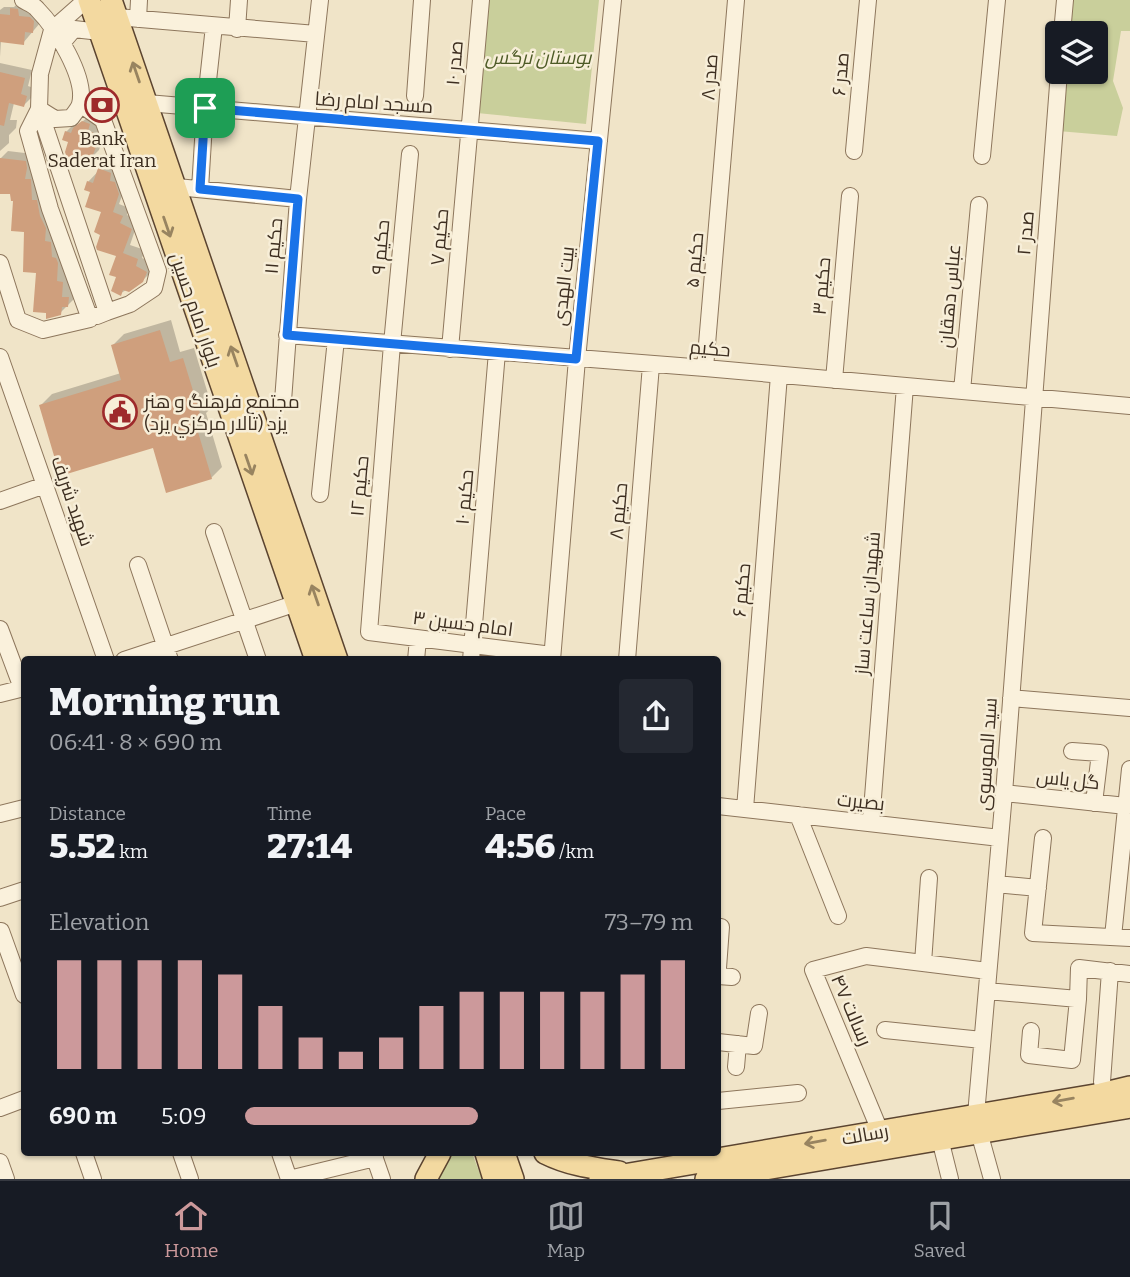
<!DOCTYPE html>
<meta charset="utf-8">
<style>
body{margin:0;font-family:Bitter,Cairo,serif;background:#242831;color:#f1f3f6;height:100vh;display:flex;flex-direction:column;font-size:26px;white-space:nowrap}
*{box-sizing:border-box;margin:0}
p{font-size:23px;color:#9ea1a6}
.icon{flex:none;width:38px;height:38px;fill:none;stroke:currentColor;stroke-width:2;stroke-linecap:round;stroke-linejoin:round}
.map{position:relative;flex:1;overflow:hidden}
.side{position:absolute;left:21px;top:656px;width:700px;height:500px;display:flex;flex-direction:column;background:#171b24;border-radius:7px;box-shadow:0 2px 5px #0004}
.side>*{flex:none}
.controls{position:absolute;left:1045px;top:21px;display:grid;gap:14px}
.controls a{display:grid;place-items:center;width:63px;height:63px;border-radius:7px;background:#171b24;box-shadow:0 2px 5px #0004;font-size:35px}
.pin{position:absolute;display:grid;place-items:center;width:60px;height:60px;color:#fff;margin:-30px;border-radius:14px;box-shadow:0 4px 10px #0006}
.round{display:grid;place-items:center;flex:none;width:74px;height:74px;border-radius:7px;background:#242831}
.summary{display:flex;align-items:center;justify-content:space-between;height:119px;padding:0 28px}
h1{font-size:38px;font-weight:800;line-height:52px}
.figures{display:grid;grid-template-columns:repeat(3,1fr);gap:10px;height:119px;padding:7px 28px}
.figures div{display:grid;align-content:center}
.figures b{font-size:35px;font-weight:800}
.figures small{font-size:19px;font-weight:400}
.figures p{font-size:19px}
.chart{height:196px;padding:14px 28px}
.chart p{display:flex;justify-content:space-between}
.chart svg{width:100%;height:126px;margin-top:7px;stroke:#cc999b;stroke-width:6}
ul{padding:0 28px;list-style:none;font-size:23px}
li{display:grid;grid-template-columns:112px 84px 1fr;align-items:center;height:52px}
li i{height:18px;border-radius:9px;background:#cc999b}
.menu{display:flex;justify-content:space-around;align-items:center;height:98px;border-top:2px solid #363941;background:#171b24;font-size:19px;color:#9ea1a6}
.menu a{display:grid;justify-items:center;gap:4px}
.menu .on{color:#cc999b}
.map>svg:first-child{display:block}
.green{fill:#c9cf9b}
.shadow{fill:#0003}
.building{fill:#cf9f7d}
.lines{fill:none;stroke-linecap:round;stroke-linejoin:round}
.minor-casing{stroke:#8d765c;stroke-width:18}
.major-casing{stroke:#5b4430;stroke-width:24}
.minor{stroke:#faf1dc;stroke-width:16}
.major{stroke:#f3d9a0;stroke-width:21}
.oneway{stroke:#988460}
.route-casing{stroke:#fff;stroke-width:14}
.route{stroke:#1a73e8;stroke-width:9}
.labels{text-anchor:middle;stroke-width:5;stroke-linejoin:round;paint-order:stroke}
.park-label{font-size:19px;font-style:italic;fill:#4d5a26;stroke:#f7eed8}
.street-label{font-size:19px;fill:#3d2e20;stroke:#f7eed8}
.poi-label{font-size:19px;fill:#3d2e20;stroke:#f7eed8}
</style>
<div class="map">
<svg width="1130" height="1179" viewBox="0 0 1130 1179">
<rect width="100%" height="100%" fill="#f0e4c8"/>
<path class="green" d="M489,0H599L586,124L477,113Z
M1073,0H1130V31H1121L1113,81L1123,108L1117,136L1058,131L1065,72H1096V33H1069Z
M448,1153H472L482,1179H435Z"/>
<path class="shadow" d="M20,1L40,23L23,43L1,41L0,57V10L4,7H14Z
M0,63L32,70L28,86L34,88L32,97L24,105L14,103L10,120H17L16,128L9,135V143L0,151Z
M92,114L106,130L99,150L91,158L78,154L73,159L70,141L66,132L74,124L78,125Z
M8,151L33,154L66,254L64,274H70V290H76V297L60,313L38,272L12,192H0V159Z
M108,161L118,165L126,185L119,204L129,208L127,215L138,221L130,245L145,250L142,258L154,263L151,272L142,281L121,293L118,255L103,234V211L88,182Z
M171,320L180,352L194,348L212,407L206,413L222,467L211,478L154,445L41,405L52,394L121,373L113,345L124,334Z"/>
<path class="building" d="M10,8L18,9L19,16L30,17L34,21L33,33L25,32L24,45L0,42V14L10,15Z
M0,72L25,78L21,94L27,96L24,107L9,103L4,126L0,125Z
M82,121L90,124L88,131L97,134L99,139L91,160L76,155L74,161L67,158L65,152L68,142L62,140L65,131L71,133L73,128Z
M0,158L26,161L27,168L25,179H31L32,200H37L40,216L46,228L45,241L51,242L52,257L56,258L58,263L57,281L63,282L62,297H69L68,307H62L61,315L46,319V313L33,312L36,273L23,272L24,232L11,231L13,201H11L10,194H0Z
M98,168L111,173L110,181L115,182L119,194L113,212L123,216L120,223L132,229L123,253L138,259L136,266L147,272L143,282L129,292L123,290L121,296L111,291L116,277L109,275L116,256L97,250L96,247L100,235L94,232L101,212L85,207L90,192L84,190L87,181L93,183Z
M160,330L170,362L183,358L202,420L195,422L212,479L166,493L153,448L60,476L39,405L121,380L111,345Z"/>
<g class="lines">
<g class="minor-casing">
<path id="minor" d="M23,0C28,3 34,5 37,9C55,27 87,78 80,104C79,108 74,114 71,118L55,119L39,109L40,74L52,30L86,0
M117,17L316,34
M138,19L139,0
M237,29L239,0
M1062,33L1065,0
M62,43L74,29L100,32
M415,96L422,0
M147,103C297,117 448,127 599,141
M80,104L103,120L158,271L154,288L130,304L107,312
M39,109L107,312L97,316
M854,151L868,0
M410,154L392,344L369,632L552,655
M982,156L997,0
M177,187L298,199
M200,189L205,108L214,26
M0,263L18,320L43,330L90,319L50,209L28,131L39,109
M287,335L705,368L1130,406
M450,349L481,0
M0,357L106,660
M705,368L736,0
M834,380L850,196
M962,391L979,205
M283,401L298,199L320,0
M320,494L336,339
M0,501L45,485
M214,532L258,660
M138,565L170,660
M0,629L22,688
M124,660L297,603
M416,660L418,639
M471,660L497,352
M552,660L577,359L613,0
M627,660L651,365
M0,694L24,688
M1011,698L1130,708
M1072,751L1100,753L1094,803
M1004,793L1126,806
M718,806L1000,838
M745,809L779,375
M0,814L24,808
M798,815L838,916
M871,823L905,386
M1043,838L1033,933L1130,938
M929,878L923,963L988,971
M996,884L1038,888
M0,898L24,890
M1,931L24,995
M1113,937L1130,769
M718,968L721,927
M718,976L732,977
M987,991L1078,999L1079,968L1130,974
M885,1030L982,1040
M1031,1031L1029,1055L1072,1060L1078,999
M718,1042L754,1046L759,1013
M736,1067L738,1044
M1102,1082L1110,971
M718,1101L798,1093
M0,1108L24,1099
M976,1115L1004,793L1059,72
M880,1131L813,970L866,956L923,963
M979,1132L992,1179
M940,1139L950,1179
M84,1153L93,1179
M181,1153L190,1179
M280,1153L289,1179
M373,1153L382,1179
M0,1162L6,1179
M289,1179L375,1158"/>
</g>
<g class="major-casing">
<path id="major" d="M89,0L316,660
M111,0L337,660
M486,1153L494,1179
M504,1153L513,1179
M545,1153C569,1165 593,1168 619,1172
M426,1179L440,1153
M600,1179L1101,1094L1130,1087
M706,1179L1130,1107"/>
</g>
<use href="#minor" class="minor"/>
<use href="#major" class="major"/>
</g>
<defs><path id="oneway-shaft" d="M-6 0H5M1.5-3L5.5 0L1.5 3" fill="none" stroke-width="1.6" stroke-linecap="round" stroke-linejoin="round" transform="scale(1.75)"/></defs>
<g class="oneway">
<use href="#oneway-shaft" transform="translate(136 72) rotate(-109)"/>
<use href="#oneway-shaft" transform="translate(167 227) rotate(71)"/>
<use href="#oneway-shaft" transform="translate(234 356) rotate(-109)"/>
<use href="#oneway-shaft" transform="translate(249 465) rotate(71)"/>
<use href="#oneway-shaft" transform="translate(315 595) rotate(-109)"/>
<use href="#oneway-shaft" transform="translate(1063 1100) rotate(170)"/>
<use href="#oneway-shaft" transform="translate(815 1142) rotate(170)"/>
</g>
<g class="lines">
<g class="route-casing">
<path id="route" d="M205,108L598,141L576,359L287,335L298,199L200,189Z"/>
</g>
<use href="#route" class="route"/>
</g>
<defs>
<g id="bank-ring" transform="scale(1.75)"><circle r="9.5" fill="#f7eed8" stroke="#9e2a2b" stroke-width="1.5"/><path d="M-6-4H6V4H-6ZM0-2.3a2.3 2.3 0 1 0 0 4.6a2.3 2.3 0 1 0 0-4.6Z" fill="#9e2a2b"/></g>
<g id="civic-ring" transform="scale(1.75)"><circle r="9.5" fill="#f7eed8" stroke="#9e2a2b" stroke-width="1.5"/><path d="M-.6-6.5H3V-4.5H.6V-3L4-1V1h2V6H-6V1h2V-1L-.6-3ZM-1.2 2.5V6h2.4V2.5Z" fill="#9e2a2b"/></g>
</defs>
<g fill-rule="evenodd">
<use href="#bank-ring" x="102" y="105"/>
<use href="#civic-ring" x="120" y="412"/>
</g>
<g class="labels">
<g class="park-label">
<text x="538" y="64">بوستان نرگس</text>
</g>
<g class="street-label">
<text transform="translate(454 63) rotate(-85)" y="7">صدر ۱۰</text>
<text transform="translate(840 74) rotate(-85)" y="7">صدر ۶</text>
<text transform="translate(709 77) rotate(-86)" y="7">صدر ۸</text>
<text transform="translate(374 102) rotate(4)" y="7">مسجد امام رضا</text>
<text transform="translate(1025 233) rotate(-85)" y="7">صدر ۲</text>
<text transform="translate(439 237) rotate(-85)" y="7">حکیم ۷</text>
<text transform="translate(273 246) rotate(-85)" y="7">حکیم ۱۱</text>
<text transform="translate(380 247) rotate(-85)" y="7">حکیم ۹</text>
<text transform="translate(694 260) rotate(-85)" y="7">حکیم ۵</text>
<text transform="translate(563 286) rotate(-84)" y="7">بیت الهدی</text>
<text transform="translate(821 286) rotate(-85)" y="7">حکیم ۳</text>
<text transform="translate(949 296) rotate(-85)" y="7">عباس دهقان</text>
<text transform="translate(196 310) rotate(71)" y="7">بلوار امام حسین</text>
<text transform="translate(710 348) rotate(5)" y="7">حکیم</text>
<text transform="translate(359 486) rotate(-85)" y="7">حکیم ۱۲</text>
<text transform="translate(464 497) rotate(-85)" y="7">حکیم ۱۰</text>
<text transform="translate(73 501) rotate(71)" y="7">شهید شریف</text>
<text transform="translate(618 511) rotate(-85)" y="7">حکیم ۸</text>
<text transform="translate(741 590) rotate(-85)" y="7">حکیم ۶</text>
<text transform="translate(867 603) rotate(-85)" y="7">شهیدان ساعت ساز</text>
<text transform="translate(463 623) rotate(7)" y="7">امام حسین ۳</text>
<text transform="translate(986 754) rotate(-86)" y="7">سید الموسوی</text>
<text transform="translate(1068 779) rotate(6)" y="7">گل یاس</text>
<text transform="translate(861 801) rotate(6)" y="7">بصیرت</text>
<text transform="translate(852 1010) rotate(67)" y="7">رسالت ۴۷</text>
<text transform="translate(865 1134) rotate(-10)" y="7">رسالت</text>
</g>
<g class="poi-label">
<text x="102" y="145">Bank<tspan x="102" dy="22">Saderat Iran</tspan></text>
<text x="144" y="408" text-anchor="start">مجتمع فرهنگ و هنر<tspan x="144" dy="22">یزد (تالار مركزي یزد)</tspan></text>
</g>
</g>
</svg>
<div class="controls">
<a><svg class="icon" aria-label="layers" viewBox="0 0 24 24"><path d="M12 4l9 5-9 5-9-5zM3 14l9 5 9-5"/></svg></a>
</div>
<div class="pin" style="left:205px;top:108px;background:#1e9e55"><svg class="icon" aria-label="arrive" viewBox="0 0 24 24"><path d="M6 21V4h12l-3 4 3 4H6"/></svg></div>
<section class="side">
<div class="summary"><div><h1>Morning run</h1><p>06:41 · 8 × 690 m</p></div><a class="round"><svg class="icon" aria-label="share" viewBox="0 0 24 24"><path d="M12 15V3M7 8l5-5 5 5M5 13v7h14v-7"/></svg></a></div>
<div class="figures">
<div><p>Distance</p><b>5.52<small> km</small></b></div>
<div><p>Time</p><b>27:14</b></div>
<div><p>Pace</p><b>4:56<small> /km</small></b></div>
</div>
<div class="chart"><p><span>Elevation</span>73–79 m</p>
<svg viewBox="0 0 160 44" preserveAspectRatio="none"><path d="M5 44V6M15 44V6M25 44V6M35 44V6M45 44V11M55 44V22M65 44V33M75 44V38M85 44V33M95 44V22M105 44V17M115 44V17M125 44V17M135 44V17M145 44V11M155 44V6"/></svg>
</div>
<ul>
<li><b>690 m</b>5:09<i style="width:52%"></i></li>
</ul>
</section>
</div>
<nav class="menu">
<a class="on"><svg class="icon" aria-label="home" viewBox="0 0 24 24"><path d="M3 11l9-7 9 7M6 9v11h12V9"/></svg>Home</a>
<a><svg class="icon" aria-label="map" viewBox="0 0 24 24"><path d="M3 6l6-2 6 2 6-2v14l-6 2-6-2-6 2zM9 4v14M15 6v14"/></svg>Map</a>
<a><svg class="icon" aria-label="saved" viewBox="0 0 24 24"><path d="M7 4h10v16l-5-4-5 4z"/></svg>Saved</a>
</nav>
